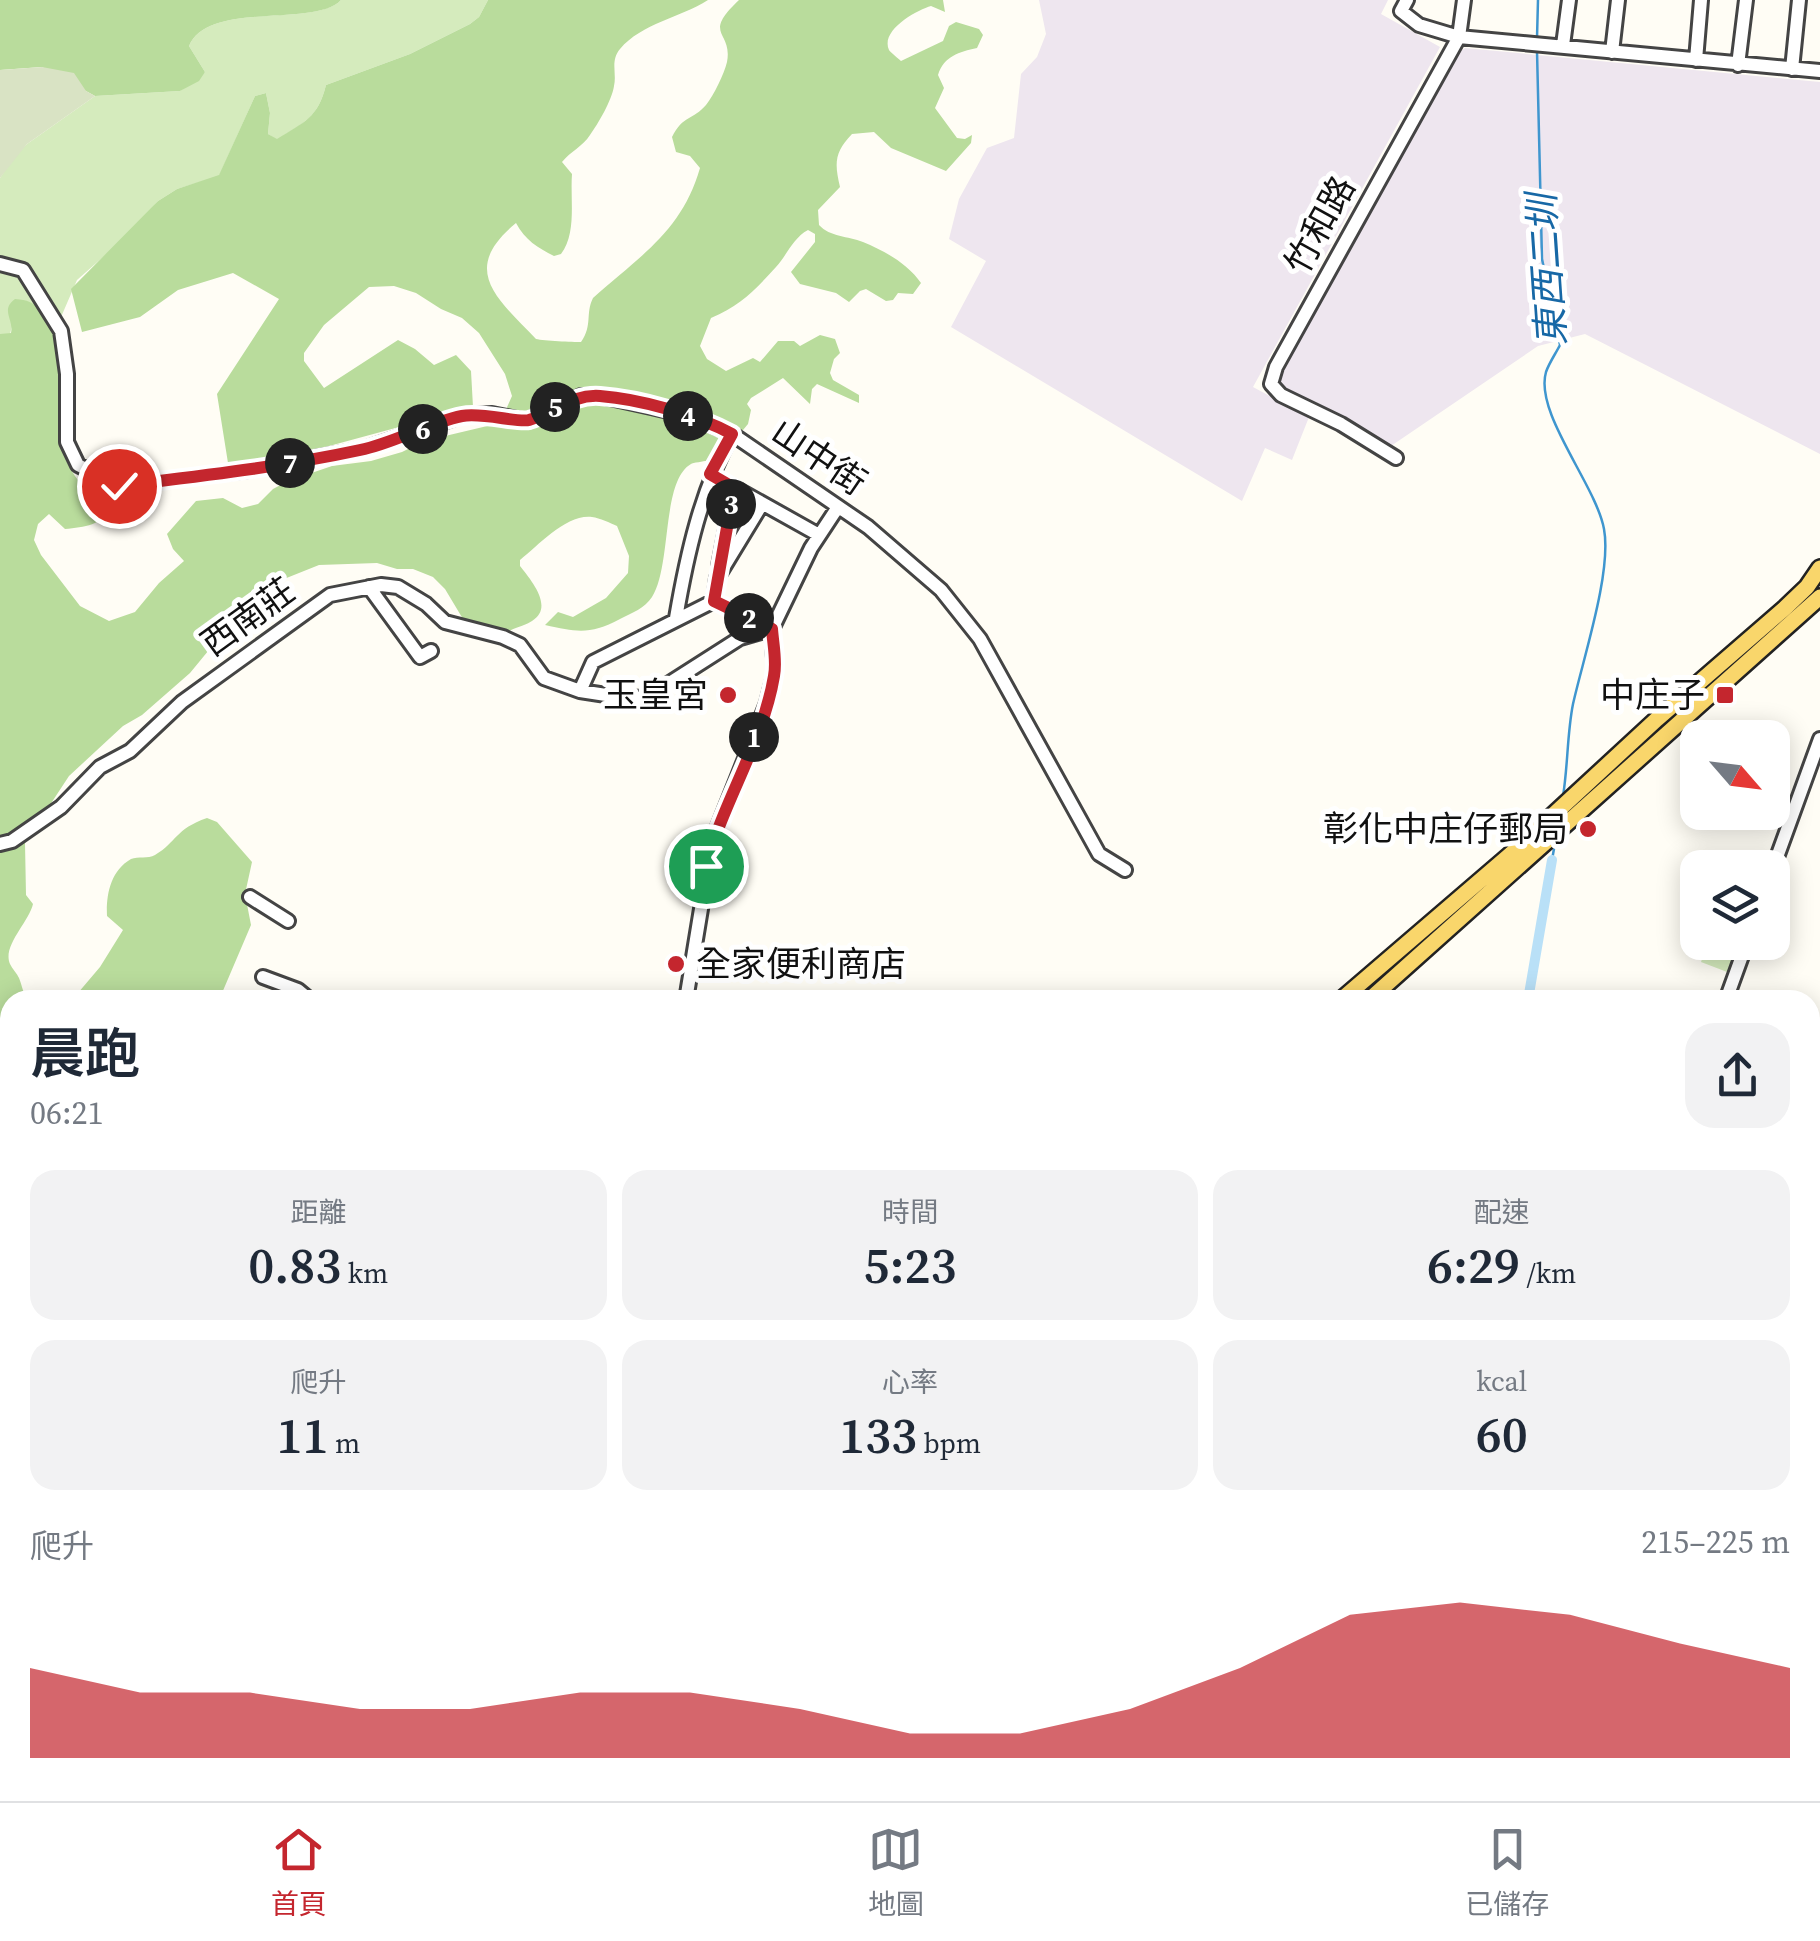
<!DOCTYPE html>
<html lang="zh-TW">
<meta charset="utf-8">
<style>
body{margin:0;font-family:"Source Serif 4","Noto Sans TC",serif;background:#f2f2f3;color:#1f2937;height:100vh;display:flex;flex-direction:column;font-size:38px;white-space:nowrap}
*{box-sizing:border-box;margin:0}
p{font-size:32px;color:#747a83}
.icon{flex:none;width:55px;height:55px;fill:none;stroke:currentColor;stroke-width:2;stroke-linecap:round;stroke-linejoin:round}
.map{position:relative;flex:1;overflow:hidden}
.details{position:absolute;left:0px;top:990px;width:1820px;height:812px;display:flex;flex-direction:column;background:#fff;border-radius:30px 30px 0 0;box-shadow:0 5px 25px #0003}
.details>*{flex:none}
.needle{width:65px;rotate:118deg}
.buttons{position:absolute;left:1680px;top:720px;display:grid;gap:20px}
.buttons a{display:grid;place-items:center;width:110px;height:110px;border-radius:20px;background:#fff;box-shadow:0 5px 25px #0003;font-size:50px}
.pin{position:absolute;display:grid;place-items:center;width:85px;height:85px;color:#fff;margin:-42px;border:5px solid #fff;border-radius:50%;box-shadow:0 2px 10px #0007}
.km{position:absolute;width:50px;height:50px;margin:-25px;border-radius:50%;background:#222;color:#fff;font-size:28px;line-height:50px;text-align:center}
.round{display:grid;place-items:center;flex:none;width:105px;height:105px;border-radius:30px;background:#f2f2f3}
.headline{display:flex;align-items:center;justify-content:space-between;height:170px;padding:0 30px}
h1{font-size:55px;font-weight:600;line-height:75px}
.figures{display:grid;grid-template-columns:repeat(3,1fr);gap:15px;height:170px;padding:10px 30px}
.figures div{display:grid;align-content:center;border-radius:25px;background:#f2f2f3;text-align:center}
.figures b{font-size:50px;font-weight:600}
.figures small{font-size:28px;font-weight:400}
.figures p{font-size:28px}
.chart{height:280px;padding:20px 30px}
.chart p{display:flex;justify-content:space-between}
.chart svg{width:100%;height:180px;margin-top:10px;fill:#c4262e;opacity:.7}
.tab-bar{display:flex;justify-content:space-around;align-items:center;height:140px;border-top:2px solid #e0e1e3;background:#fff;font-size:28px;color:#747a83}
.tab-bar a{display:grid;justify-items:center;gap:5px}
.tab-bar .on{color:#c4262e}
.map>svg:first-child{display:block}
.industrial{fill:#eee6ef}
.green{fill:#d5ebbd}
.forest{fill:#b9dc9c}
.cemetery{fill:#d9e3c4}
.lines{fill:none;stroke-linecap:round;stroke-linejoin:round}
.stream{stroke:#3f96cf;stroke-width:2.5}
.canal{stroke:#b9e0f7;stroke-width:10}
.minor-casing{stroke:#444;stroke-width:18}
.major-casing{stroke:#222;stroke-width:20}
.minor{stroke:#fff;stroke-width:12}
.major{stroke:#f9d66b;stroke-width:15}
.route-casing{stroke:#fff;stroke-width:20}
.route{stroke:#c4262e;stroke-width:12}
.poi-dot{fill:#c4262e;stroke:#fff;stroke-width:4}
.labels{text-anchor:middle;stroke-width:10;stroke-linejoin:round;paint-order:stroke}
.street-label{font-size:35px;fill:#111;stroke:#fff}
.poi-label{font-size:35px;fill:#111;stroke:#fff;text-anchor:end}
.water-label{font-size:38px;font-style:italic;fill:#1768a6;stroke:#fff}
</style>
<div class="map">
<svg width="1820" height="1801" viewBox="0 0 1820 1801">
<rect width="100%" height="100%" fill="#fffdf5"/>
<path class="industrial" d="M1039,0H1388L1381,14L1440,47L1253,387L1309,417L1292,460L1265,448L1242,501L951,327L986,261L949,239L959,199L987,148L1014,138L1021,74L1037,57L1046,34Z
M1465,48L1820,82V454L1585,334L1538,346L1388,448L1275,385L1458,53Z"/>
<path class="green" d="M341,0H488L479,17L470,24L410,54L326,85C318,118 304,122 277,140L268,134L270,113L266,93L255,96L219,176L177,189L158,201L128,235L77,280L58,324L12,326L10,334H0V178L12,160L27,144L95,96L180,91L205,72L189,46C208,0 314,28 341,0Z
M1708,943H1747L1735,975L1701,962Z"/>
<path class="forest" d="M0,0H341C315,28 208,0 189,46L205,72L199,81L180,91L95,96L42,67L0,70Z
M488,0H708C680,18 642,23 620,49C610,61 617,73 614,86C612,100 598,124 590,135C583,146 570,152 562,162L572,174C570,200 577,233 561,254L554,256C538,248 525,240 516,223C459,270 497,298 536,339C544,341 573,342 581,342C593,325 585,314 593,298C640,256 682,231 700,168L690,156L676,152L672,137C683,115 693,120 706,105C714,95 724,74 727,62C733,30 701,36 739,0H943L945,12L931,6C917,10 880,30 889,50C890,52 899,59 901,61L943,41L949,26L956,22L979,29L983,35L977,48C959,52 944,56 938,75L944,88L935,108L957,138L965,139L972,135L971,143L946,171L891,148L874,132L852,134C835,152 834,162 840,187L818,210L819,225C830,237 848,236 863,242C885,251 908,264 921,283L913,294L898,293L893,300L886,301L866,289L860,291L849,302L836,293L800,284L791,272L815,242V234L808,230C793,238 787,255 776,267C755,290 740,306 711,318L700,346L707,359L726,371L753,358L760,362L778,341H794L800,346L820,335L835,339L840,353L834,359L830,373L833,380L859,395V403L817,384L812,389L810,404L783,378L751,398L747,404L751,410L748,424L743,430H728L706,461C705,461 692,463 691,464C661,481 672,566 652,597C645,608 632,613 620,619C590,635 577,632 545,625L558,612L573,617L606,598L628,573L629,556L617,526C610,523 600,518 592,517C566,514 539,545 520,560V566C530,579 555,607 532,621C517,630 512,625 499,641L466,624L445,589L433,577L413,569H397L377,563L319,565L259,589L190,673L142,715L123,726L69,776L25,843L26,895L33,904C29,922 2,946 10,964C12,969 17,973 19,978C23,988 22,992 29,1000H10V1158L0,1162V334L11,333C14,319 0,310 15,299C28,300 32,302 42,311C48,315 56,321 59,327C82,379 30,482 112,498C109,524 88,527 65,529L49,514L38,524L34,540L41,555L80,606L109,621L135,612L159,583L184,561L173,549L167,534L196,501L223,498L242,508L258,504L273,489L288,481L332,466L371,461L402,452L424,441L500,423L512,396L505,374L479,333L462,318L441,309L416,293L394,286L369,287L324,325L304,353V361L324,388L398,340L415,349L434,365L456,355L471,371L473,407L259,465L228,463L217,394L279,299L233,273L178,290L140,317L82,332L71,289L158,201L177,189L219,175L255,96L266,93L270,113L268,134L277,139C304,122 318,118 326,85L410,54L470,24L479,17Z
M207,818L217,822L252,862L245,894L251,925L222,993L223,1000H72L100,967L123,930L107,916C106,896 110,871 131,859C138,856 148,859 155,855C177,842 175,829 207,818Z
M0,1172L10,1176V1223L0,1220Z
M10,1333V1495H0V1334L2,1336Z
M0,1660L10,1668V1728L0,1733Z"/>
<path class="cemetery" d="M42,67L74,73L86,91L95,96L27,144L0,178V70Z"/>
<g class="lines">
<path class="stream" d="M1537,38L1538,0
M1537,51L1542,259L1560,345C1556,353 1549,363 1546,372C1534,413 1596,485 1604,529C1612,572 1583,659 1573,704C1567,734 1568,766 1563,796
M1552,860L1555,843"/>
<path class="canal" d="M1528,1000L1552,860
M0,1489L10,1490
M806,1792L821,1801
M1515,1801V1792"/>
<g class="minor-casing">
<path id="minor" d="M1464,0L1459,37L1820,71
M1563,45L1569,0
M1612,52L1618,0
M1696,60L1701,0
M1738,65L1746,0
M1792,69L1799,0
M0,264L23,270L61,331L67,374V442L78,465L119,486L248,470L364,449L461,416L492,414L526,421L581,396H601L651,407L694,417L732,434L868,527L941,590L980,639L1099,854L1125,870
M1396,458L1341,424L1281,395L1271,384L1276,367L1459,37L1419,25L1401,11L1407,0
M710,474L819,535
M719,566L734,488
M369,587L420,657L431,651
M714,601L717,578L762,504
M714,601L772,629
M676,618C687,554 701,491 732,434
M580,691L593,662L714,601
M0,844L12,841L61,807L100,767L130,751L182,702L330,595L381,585L398,587L426,604L445,622L503,637L520,645L544,678L580,691L619,697L646,698L740,638L772,629
M1772,871L1820,739
M250,897L288,921
M263,977L298,990L310,1000
M686,1000L712,842L767,703L775,672L772,629L811,548L838,507
M1726,1000L1747,942
M0,1292L10,1306
M0,1504L10,1506
M0,1533L10,1529
M0,1623L10,1621
M0,1710L10,1707
M788,1792L802,1801
M1528,1801L1529,1792"/>
</g>
<g class="major-casing">
<path id="major" d="M1341,1000L1511,854L1657,719L1785,608L1807,587L1820,568
M1369,1000L1820,597
M664,1801L670,1792
M684,1801L691,1792"/>
</g>
<use href="#minor" class="minor"/>
<use href="#major" class="major"/>
</g>
<g class="lines">
<g class="route-casing">
<path id="route" d="M119,486C200,476 281,467 360,450C395,443 427,423 462,416C482,412 518,423 529,420C555,412 572,394 600,396C640,399 697,415 732,434L710,474L734,488L714,601L772,629C773,644 777,661 774,676C763,742 723,802 706,866"/>
</g>
<use href="#route" class="route"/>
</g>
<g class="poi-dot">
<circle cx="728" cy="695" r="10"/>
<rect x="1715" y="685" width="20" height="20" rx="5"/>
<circle cx="1588" cy="829" r="10"/>
<circle cx="676" cy="964" r="10"/>
</g>
<g class="labels">
<g class="street-label">
<text transform="translate(1320 225) rotate(-61)" y="12">竹和路</text>
<text transform="translate(819 457) rotate(34)" y="12">山中街</text>
<text transform="translate(248 617) rotate(-36)" y="12">西南莊</text>
</g>
<g class="poi-label">
<text x="708" y="707">玉皇宮</text>
<text x="1705" y="707">中庄子</text>
<text x="1568" y="841">彰化中庄仔郵局</text>
<text x="696" y="976" text-anchor="start">全家便利商店</text>
</g>
<g class="water-label">
<text transform="translate(1547 270) rotate(-94)" y="13">東西二圳</text>
</g>
</g>
</svg>
<div class="buttons">
<a><svg class="needle" viewBox="-14 -14 28 28"><path d="M0-13l5 13h-10z" fill="#e53935"/><path d="M0 13l5-13h-10z" fill="#747a83"/></svg></a>
<a><svg class="icon" aria-label="layers" viewBox="0 0 24 24"><path d="M12 4l9 5-9 5-9-5zM3 14l9 5 9-5"/></svg></a>
</div>
<div class="pin" style="left:706px;top:866px;background:#1e9e55"><svg class="icon" aria-label="arrive" viewBox="0 0 24 24"><path d="M6 21V4h12l-3 4 3 4H6"/></svg></div>
<div class="pin" style="left:119px;top:486px;background:#d93025"><svg class="icon" aria-label="check" viewBox="0 0 24 24"><path d="M5 12l5 5 9-10"/></svg></div>
<b class="km" style="left:754px;top:737px">1</b>
<b class="km" style="left:749px;top:618px">2</b>
<b class="km" style="left:731px;top:504px">3</b>
<b class="km" style="left:688px;top:416px">4</b>
<b class="km" style="left:555px;top:407px">5</b>
<b class="km" style="left:423px;top:429px">6</b>
<b class="km" style="left:290px;top:463px">7</b>
<section class="details">
<div class="headline"><div><h1>晨跑</h1><p>06:21</p></div><a class="round"><svg class="icon" aria-label="share" viewBox="0 0 24 24"><path d="M12 15V3M7 8l5-5 5 5M5 13v7h14v-7"/></svg></a></div>
<div class="figures">
<div><p>距離</p><b>0.83<small> km</small></b></div>
<div><p>時間</p><b>5:23</b></div>
<div><p>配速</p><b>6:29<small> /km</small></b></div>
</div>
<div class="figures">
<div><p>爬升</p><b>11<small> m</small></b></div>
<div><p>心率</p><b>133<small> bpm</small></b></div>
<div><p>kcal</p><b>60</b></div>
</div>
<div class="chart"><p><span>爬升</span>215–225 m</p>
<svg viewBox="0 0 160 44" preserveAspectRatio="none"><path d="M0 44V22L10 28L20 28L30 32L40 32L50 28L60 28L70 32L80 38L90 38L100 32L110 22L120 9L130 6L140 9L150 16L160 22V44z"/></svg>
</div>
</section>
</div>
<nav class="tab-bar">
<a class="on"><svg class="icon" aria-label="home" viewBox="0 0 24 24"><path d="M3 11l9-7 9 7M6 9v11h12V9"/></svg>首頁</a>
<a><svg class="icon" aria-label="map" viewBox="0 0 24 24"><path d="M3 6l6-2 6 2 6-2v14l-6 2-6-2-6 2zM9 4v14M15 6v14"/></svg>地圖</a>
<a><svg class="icon" aria-label="saved" viewBox="0 0 24 24"><path d="M7 4h10v16l-5-4-5 4z"/></svg>已儲存</a>
</nav>
